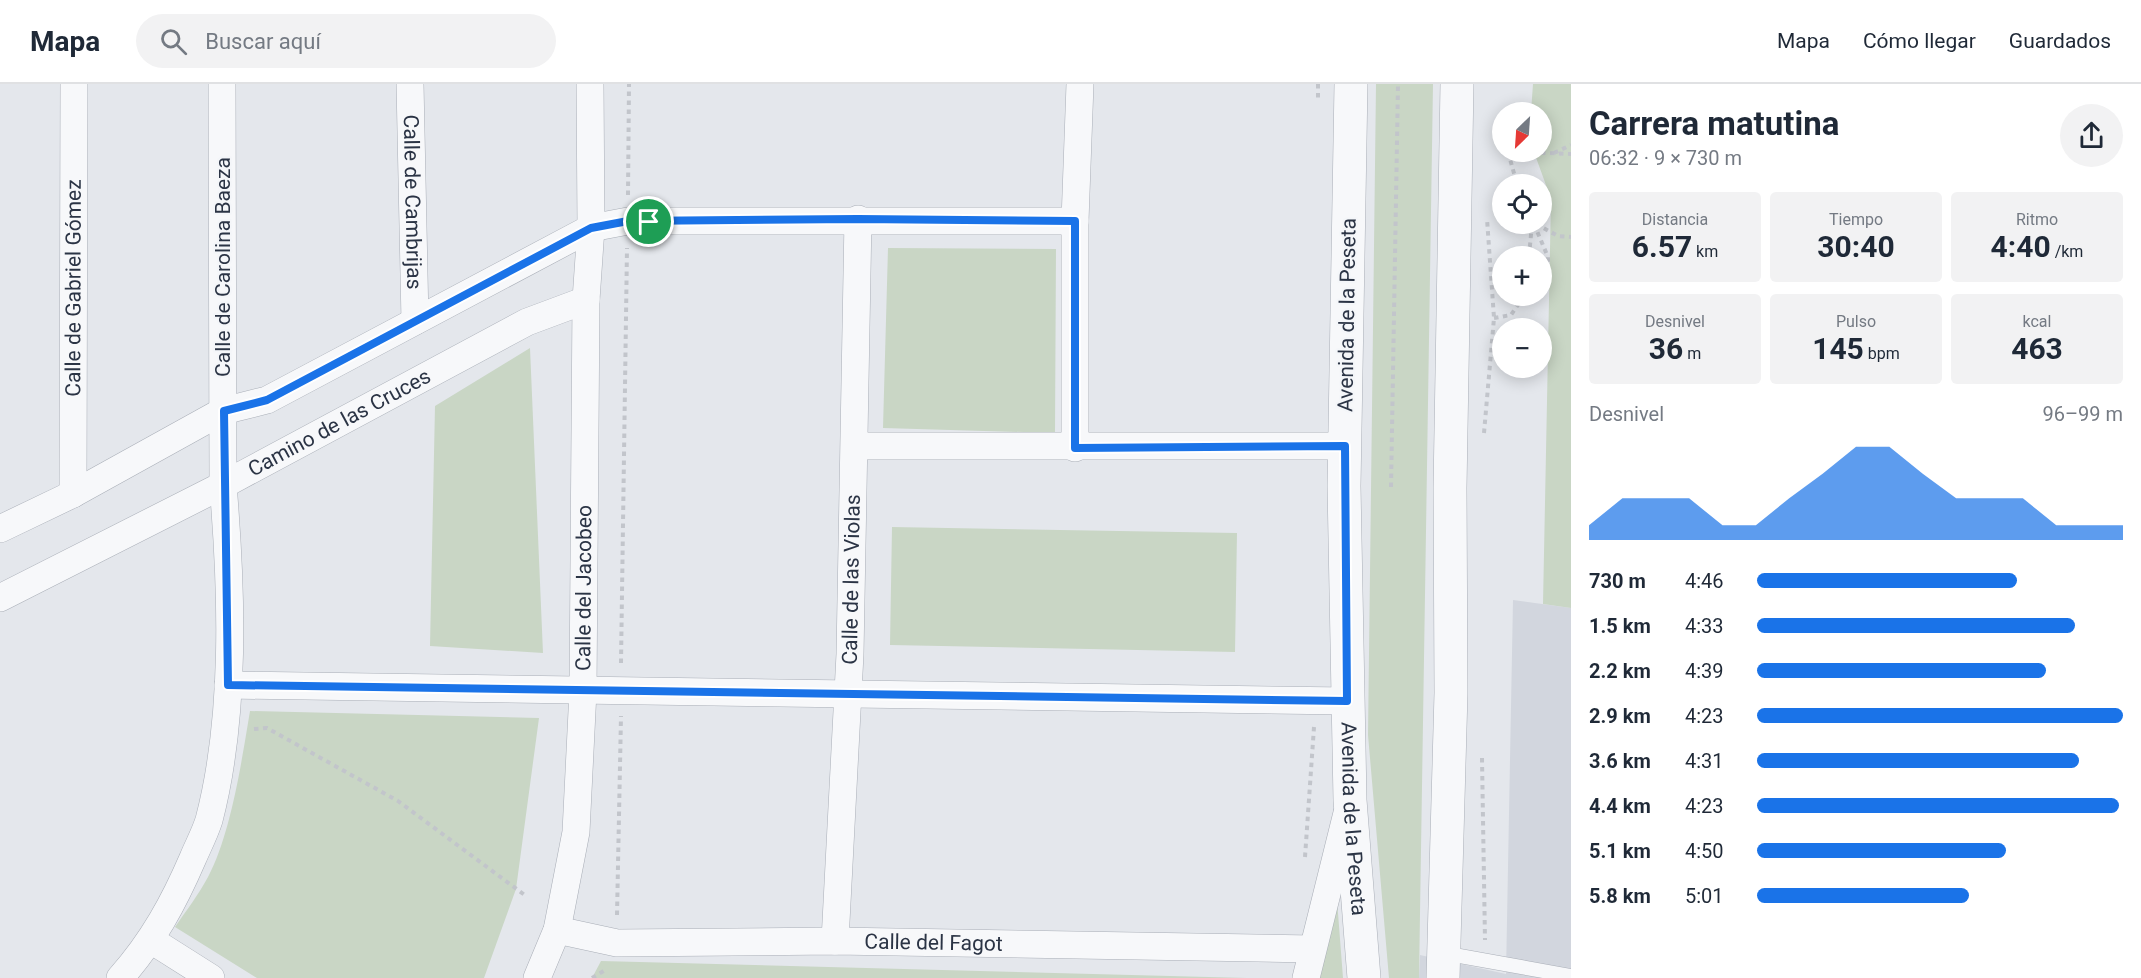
<!DOCTYPE html>
<html lang="es">
<meta charset="utf-8">
<style>
body{margin:0;font-family:Roboto,sans-serif;background:#f2f2f3;color:#1f2937;height:100vh;display:flex;flex-direction:column;font-size:22px;white-space:nowrap}
*{box-sizing:border-box;margin:0}
p{font-size:20px;color:#747a83}
.icon{flex:none;width:33px;height:33px;fill:none;stroke:currentColor;stroke-width:2;stroke-linecap:round;stroke-linejoin:round}
.map{position:relative;flex:1;overflow:hidden}
.details{display:flex;flex-direction:column;background:#fff;width:570px}
.details>*{flex:none}
.needle{width:39px;rotate:205deg}
.tools{position:absolute;left:1492px;top:18px;display:grid;gap:12px}
.tools a{display:grid;place-items:center;width:60px;height:60px;border-radius:50%;background:#fff;box-shadow:0 3px 15px #0003;font-size:30px}
.pin{position:absolute;display:grid;place-items:center;width:51px;height:51px;color:#fff;margin:-26px;border:3px solid #fff;border-radius:50%;box-shadow:0 2px 6px #0007}
.round{display:grid;place-items:center;flex:none;width:63px;height:63px;border-radius:32px;background:#f2f2f3}
.head{display:flex;align-items:center;justify-content:space-between;height:102px;padding:0 18px}
h1{font-size:33px;font-weight:700;line-height:45px}
.metrics{display:grid;grid-template-columns:repeat(3,1fr);gap:9px;height:102px;padding:6px 18px}
.metrics div{display:grid;align-content:center;border-radius:6px;background:#f2f2f3;text-align:center}
.metrics b{font-size:30px;font-weight:700}
.metrics small{font-size:16px;font-weight:400}
.metrics p{font-size:16px}
.chart{height:168px;padding:12px 18px}
.chart p{display:flex;justify-content:space-between}
.chart svg{width:100%;height:108px;margin-top:6px;fill:#1a73e8;opacity:.7}
ul{padding:0 18px;list-style:none;font-size:20px}
li{display:grid;grid-template-columns:96px 72px 1fr;align-items:center;height:45px}
li i{height:15px;border-radius:8px;background:#1a73e8}
header{display:flex;align-items:center;gap:36px;box-sizing:border-box;height:84px;padding:0 30px;background:#fff;border-bottom:2px solid #e0e1e3}
header strong{font-size:28px}
nav{display:flex;gap:33px;margin-inline-start:auto;font-size:21px}
.search{width:420px;height:54px;background:#f2f2f3;display:flex;align-items:center;gap:15px;box-sizing:border-box;padding:0 21px;border-radius:33px;color:#747a83;font-size:22px}
main{display:flex;flex:1;min-height:0}
.map>svg:first-child{display:block}
.built{fill:#d2d6de}
.green{fill:#c9d6c5}
.lines{fill:none;stroke-linecap:round;stroke-linejoin:round}
.service-casing{stroke:#a9aeb7;stroke-width:15}
.minor-casing{stroke:#a9aeb7;stroke-width:28}
.tertiary-casing{stroke:#a9aeb7;stroke-width:34}
.path{stroke:#c2c5cb;stroke-width:4;stroke-dasharray:4.5 4.5;stroke-linecap:butt}
.service{stroke:#f7f8fa;stroke-width:14}
.minor{stroke:#f7f8fa;stroke-width:27}
.tertiary{stroke:#f7f8fa;stroke-width:33}
.route-casing{stroke:#fff;stroke-width:12}
.route{stroke:#1a73e8;stroke-width:8}
.labels{text-anchor:middle;stroke-width:4.5;stroke-linejoin:round;paint-order:stroke}
.street-label{font-size:21px;fill:#2b3445;stroke:#f4f6f9}
</style>
<header>
<strong>Mapa</strong>
<div class="search"><svg class="icon" aria-label="search" viewBox="0 0 24 24"><circle cx="10" cy="10" r="6"/><path d="M15 15l6 6"/></svg>Buscar aquí</div>
<nav><a>Mapa</a><a>Cómo llegar</a><a>Guardados</a></nav>
</header>
<main>
<div class="map">
<svg width="1571" height="894" viewBox="0 0 1571 894">
<rect width="100%" height="100%" fill="#e4e7ec"/>
<path class="built" d="M1513,516L1571,524V894H1419L1420,871L1506,890Z"/>
<path class="green" d="M1376,0H1433L1419,894H1389L1368,651Z
M1533,0H1571V524L1543,520L1551,115L1534,68H1542V28H1531Z
M888,164L1056,165L1055,349L883,344Z
M530,264L543,569L430,562L435,322Z
M892,443L1237,449L1235,568L890,561Z
M250,627L539,634L516,805L484,894H257L175,843C186,827 199,810 208,793C231,750 242,675 250,627Z
M1337,816L1343,894H1316Z
M601,877L1247,894H592Z"/>
<g class="lines">
<g class="service-casing">
<path id="service" d="M1443,869L1571,892"/>
</g>
<g class="minor-casing">
<g id="minor">
<path id="s1" d="M410,0L415,237"/>
<path d="M856,362H1345"/>
<path d="M1075,364V137L1080,0"/>
<path id="s2" d="M73,410L74,0"/>
<path d="M0,445L73,410L223,327L267,316L591,144L628,137H1075"/>
<path id="s3" d="M0,514L223,401L527,238L586,216"/>
<path d="M228,601L1347,617"/>
<path id="s4" d="M557,846L617,859L835,857L1312,865"/>
<path d="M151,856L211,894"/>
<path id="s5" d="M835,857L850,570L858,135"/>
<path d="M120,894C153,857 174,818 193,774C198,762 205,749 209,736C236,633 232,507 223,401L222,0"/>
<path id="s6" d="M537,894L557,846L576,748L583,607L586,216L591,144L590,0"/>
<path d="M1306,894L1347,729"/>
</g>
</g>
<g class="tertiary-casing">
<g id="tertiary">
<path id="s7" d="M1351,0L1344,402L1350,716L1364,894"/>
<path d="M1443,894L1451,609L1450,404L1457,0"/>
</g>
</g>
<path class="path" d="M1318,0V17
M1508,68L1517,100
M1523,68L1571,70
M1554,69L1571,61
M628,111L629,0
M1502,121L1503,122
M1534,140L1548,173V199L1542,201
M1536,140L1558,152L1571,153
M1529,172L1532,140
M1494,234L1511,231L1524,212
M1484,349L1494,234L1487,135
M1391,403L1398,0
M621,579L627,164
M254,645L267,644L398,717L526,812
M1482,674L1485,856
M1305,773L1314,643
M617,831L621,632
M592,894L607,885"/>
<use href="#service" class="service"/>
<use href="#minor" class="minor"/>
<use href="#tertiary" class="tertiary"/>
</g>
<g class="lines">
<g class="route-casing">
<path id="route" d="M858,135L1075,137V364L1345,362L1347,617L228,601L224,327L267,316L591,144L628,137Z"/>
</g>
<use href="#route" class="route"/>
</g>
<g class="labels">
<g class="street-label">
<text dy="7" stroke="none"><textPath href="#s1" startOffset="118">Calle de Cambrijas</textPath></text>
<text transform="translate(223 183) rotate(-90)" y="7">Calle de Carolina Baeza</text>
<text dy="7" stroke="none"><textPath href="#s2" startOffset="206">Calle de Gabriel Gómez</textPath></text>
<text transform="translate(1347 231) rotate(-89)" y="7">Avenida de la Peseta</text>
<text dy="7" stroke="none"><textPath href="#s3" startOffset="382">Camino de las Cruces</textPath></text>
<text dy="7" stroke="none"><textPath href="#s5" startOffset="362">Calle de las Violas</textPath></text>
<text dy="7" stroke="none"><textPath href="#s6" startOffset="396">Calle del Jacobeo</textPath></text>
<text dy="7" stroke="none"><textPath href="#s7" startOffset="735">Avenida de la Peseta</textPath></text>
<text dy="7" stroke="none"><textPath href="#s4" startOffset="378">Calle del Fagot</textPath></text>
</g>
</g>
</svg>
<div class="tools">
<a><svg class="needle" viewBox="-14 -14 28 28"><path d="M0-13l5 13h-10z" fill="#e53935"/><path d="M0 13l5-13h-10z" fill="#747a83"/></svg></a>
<a><svg class="icon" aria-label="locate" viewBox="0 0 24 24"><circle cx="12" cy="12" r="6"/><path d="M12 2v4M12 18v4M2 12h4M18 12h4"/></svg></a>
<a>+</a>
<a>−</a>
</div>
<div class="pin" style="left:649px;top:138px;background:#1e9e55"><svg class="icon" aria-label="arrive" viewBox="0 0 24 24"><path d="M6 21V4h12l-3 4 3 4H6"/></svg></div>
</div>
<section class="details">
<div class="head"><div><h1>Carrera matutina</h1><p>06:32 · 9 × 730 m</p></div><a class="round"><svg class="icon" aria-label="share" viewBox="0 0 24 24"><path d="M12 15V3M7 8l5-5 5 5M5 13v7h14v-7"/></svg></a></div>
<div class="metrics">
<div><p>Distancia</p><b>6.57<small> km</small></b></div>
<div><p>Tiempo</p><b>30:40</b></div>
<div><p>Ritmo</p><b>4:40<small> /km</small></b></div>
</div>
<div class="metrics">
<div><p>Desnivel</p><b>36<small> m</small></b></div>
<div><p>Pulso</p><b>145<small> bpm</small></b></div>
<div><p>kcal</p><b>463</b></div>
</div>
<div class="chart"><p><span>Desnivel</span>96–99 m</p>
<svg viewBox="0 0 160 44" preserveAspectRatio="none"><path d="M0 44V38L10 27L20 27L30 27L40 38L50 38L60 27L70 17L80 6L90 6L100 17L110 27L120 27L130 27L140 38L150 38L160 38V44z"/></svg>
</div>
<ul>
<li><b>730 m</b>4:46<i style="width:71%"></i></li>
<li><b>1.5 km</b>4:33<i style="width:87%"></i></li>
<li><b>2.2 km</b>4:39<i style="width:79%"></i></li>
<li><b>2.9 km</b>4:23<i style="width:100%"></i></li>
<li><b>3.6 km</b>4:31<i style="width:88%"></i></li>
<li><b>4.4 km</b>4:23<i style="width:99%"></i></li>
<li><b>5.1 km</b>4:50<i style="width:68%"></i></li>
<li><b>5.8 km</b>5:01<i style="width:58%"></i></li>
</ul>
</section>
</main>
